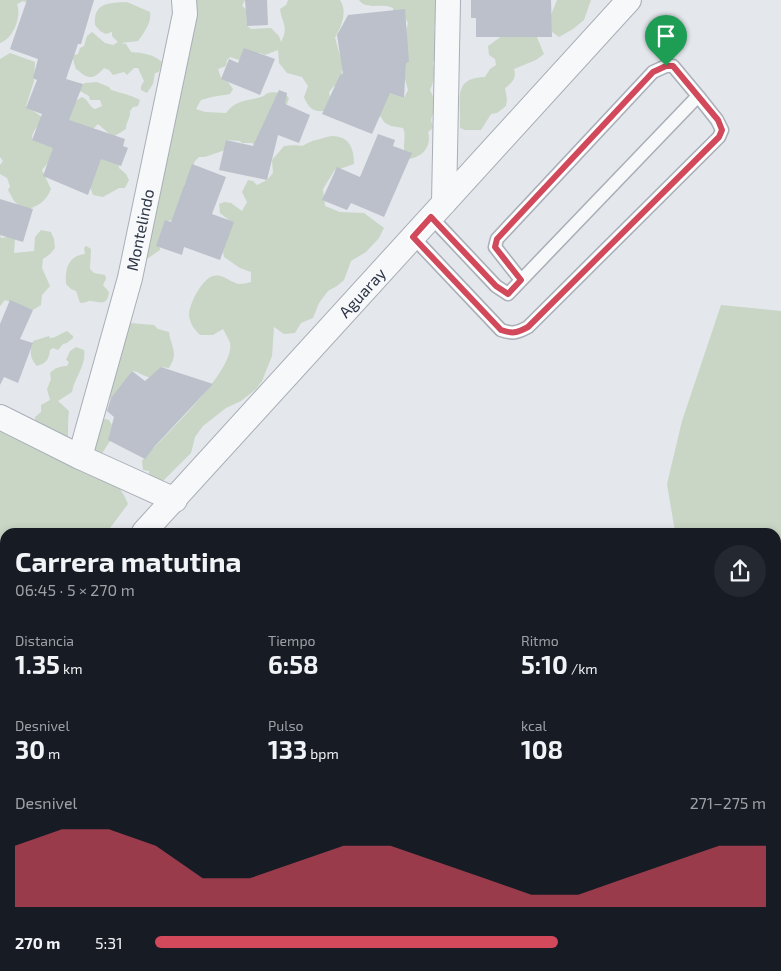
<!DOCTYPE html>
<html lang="es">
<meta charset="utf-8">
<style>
body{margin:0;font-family:"Exo 2",sans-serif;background:#242831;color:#f1f3f6;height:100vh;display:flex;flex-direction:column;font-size:19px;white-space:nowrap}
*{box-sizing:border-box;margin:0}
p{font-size:16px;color:#9ea1a6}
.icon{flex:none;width:28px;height:28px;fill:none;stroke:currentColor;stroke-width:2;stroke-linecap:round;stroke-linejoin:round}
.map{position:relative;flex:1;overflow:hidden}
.sheet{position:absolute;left:0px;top:528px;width:781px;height:444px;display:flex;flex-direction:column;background:#171b24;border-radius:15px 15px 0 0;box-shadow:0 2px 8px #0003}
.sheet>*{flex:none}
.pin{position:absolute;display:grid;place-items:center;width:42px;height:42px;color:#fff;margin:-51px -21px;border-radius:50% 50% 50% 0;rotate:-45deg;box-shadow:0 0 5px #0007}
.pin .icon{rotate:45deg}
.round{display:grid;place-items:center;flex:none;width:52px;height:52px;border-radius:26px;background:#242831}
.head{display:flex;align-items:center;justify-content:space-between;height:85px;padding:0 15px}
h1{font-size:28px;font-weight:700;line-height:38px}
.figures{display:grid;grid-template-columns:repeat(3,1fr);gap:8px;height:85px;padding:5px 15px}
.figures div{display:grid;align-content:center}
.figures b{font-size:25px;font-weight:700}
.figures small{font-size:14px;font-weight:400}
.figures p{font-size:14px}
.chart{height:140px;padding:10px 15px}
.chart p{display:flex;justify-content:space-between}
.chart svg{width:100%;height:90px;margin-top:5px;fill:#d1495b;opacity:.7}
ul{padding:0 15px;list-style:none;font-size:16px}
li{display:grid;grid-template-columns:80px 60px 1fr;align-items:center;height:38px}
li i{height:12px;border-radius:6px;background:#d1495b}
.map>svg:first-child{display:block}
.green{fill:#c9d6c5}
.building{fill:#bbc0ca}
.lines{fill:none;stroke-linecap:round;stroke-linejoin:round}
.lane-casing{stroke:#a9aeb7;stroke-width:15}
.street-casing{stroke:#a9aeb7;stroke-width:26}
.lane{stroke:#f7f8fa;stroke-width:12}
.street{stroke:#f7f8fa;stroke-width:24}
.route-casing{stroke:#fff;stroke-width:10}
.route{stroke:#d1495b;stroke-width:6}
.labels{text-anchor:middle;stroke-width:4;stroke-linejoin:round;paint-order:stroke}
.street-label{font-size:16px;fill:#2b3445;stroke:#f4f6f9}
</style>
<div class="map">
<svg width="781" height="971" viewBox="0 0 781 971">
<rect width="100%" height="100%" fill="#e4e7ec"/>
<path class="green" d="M0,0H33L31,4L23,1L17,4C22,17 13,39 0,43Z
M192,0H245L242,6L246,9L247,26L251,29L271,28L279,36L281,42C289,27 282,23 280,9L286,5L288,0H340C348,12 341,27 335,38L344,69L341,72L347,77L404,98L408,90L405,79L406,32L408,23L404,16L393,13V8C382,2 366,11 359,0H436L438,6L434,28L439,52L433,63C436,73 434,81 430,90L436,103L431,120L433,128L428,132C432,146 423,157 409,159C399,148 408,139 403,128L391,126L385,123L380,116L334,86L329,92L330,97L324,111C312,112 308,107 304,97L308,86L302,77L287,73L279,63L278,50L265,55L260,53C254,58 246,54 239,60L230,57L227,60L226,66L218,69L221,78L228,82L233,89L230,94L212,97L201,100L196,109L205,112L226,113C235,100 248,101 261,97C264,97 265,94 268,93C274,91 282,93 287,96L289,98L287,104L256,146L252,143H242L240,141L226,140L227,145L225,150L205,157H199L195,161L184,185L186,190L174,220L167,221C163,227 163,233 159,238L160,250L147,259L143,258L166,137L173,134L175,127L172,117L181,84L184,80C180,70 188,46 193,37L190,34Z
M557,0H591L584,20L573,29L559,37L552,32L551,15Z
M127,2L150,12C152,22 144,33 138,41L121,43L126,44L131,52C143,53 153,54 162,62L159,72L155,73L153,84L147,93L141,90V86L144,81L138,68H134L127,75L124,72L113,75L109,70L104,68C96,77 90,81 80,72C77,69 76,71 75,66C73,61 75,60 70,56L78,54L80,48L84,46L87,36L92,32L105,43L113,45L118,42L112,36V32L106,34L100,31L95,25C93,2 110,3 127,2Z
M531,23L544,54L536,60L514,69C517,78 512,83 505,88L507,99L506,106L497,113L491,114L481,130H465L460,128C460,122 460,117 460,112C459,90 459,78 485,77L490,69L496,65L495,59L489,55L488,46L506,33Z
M10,53L35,62L34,81L26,106L45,119C39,124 31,132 32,139L37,138L118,160L119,168L126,174L129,180L125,188H119L103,197L93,195L90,187L47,164L42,170L51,189C46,202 37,207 24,210L14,201L8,190L10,186L7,178L0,174V165L3,161L0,157V59Z
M97,82L109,87L111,90C121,93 131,95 140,100L138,106L133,107L130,111C131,117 126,122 126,129L113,137L98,124L93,129L65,128C69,115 69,104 82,97C89,100 89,107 95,109L102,106L100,100H90L89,96L80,91V86L85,83Z
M331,136C349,136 354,147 354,164L334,171L323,189L325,206L340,212L364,213L384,228L379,238L366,252L351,261L344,280L337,286L328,291L319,303L313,318L301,323L295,333L284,334L274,327L272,356L262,381L256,389L241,401L226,408L203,426L195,437L191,453L163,481L149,477V471L143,470L142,461C160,439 236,371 230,343C229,339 225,333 223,329L213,335H200C194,329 190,324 189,315C189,304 202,279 213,276C222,273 230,282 239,284C242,284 247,283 251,282V272L240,268L224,257L223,252L230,221L220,213L219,204L224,202L231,203L242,211L247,202L242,192L248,180L253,181L257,185L267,180L273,173L272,160L284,146L294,145L302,146L312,141Z
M41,230L51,232L54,239L55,248L50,254L43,259L42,268L50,286L42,295L41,305L33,310L5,300L0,306V235L1,238L8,237L15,239L14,253L34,251L35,237Z
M86,246L91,249L90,269L94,273L105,275L106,279L103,285L109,292C107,309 97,300 89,301C86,302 83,303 80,303L76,291L71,289L66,284C65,269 68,256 85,254L84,248Z
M721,305L781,311V936L776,938V532H675L667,484L682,421Z
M130,323L154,325L158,329L169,332C171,347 179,352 169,368L161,367L153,377C144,378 141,372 132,371L114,397L108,399Z
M67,331L73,336V338L67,343L63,344L58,350L53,348L50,350C49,360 46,363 37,366C29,358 30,350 33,341L49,336L50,338C56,338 61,333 67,331Z
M76,347L84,350C87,365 74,378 72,392L58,401L69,411C68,417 68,433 68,440L36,427L35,417L41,412V405L50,400L47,389L51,379L50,373C55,368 60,366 67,366L69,362L66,360L70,351Z
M105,419L109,420L112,425L109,436L110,441L101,455L78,447L100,421Z
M0,425L75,464L80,471C104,475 119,480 128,504L107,532H5V631L4,629L0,628Z
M0,913L5,914V966H45L44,971H0Z
M159,966H713L702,971H157Z"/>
<path class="building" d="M27,0H94L81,44H78L66,79L83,84L69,120L125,139L123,146L128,148L121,166L101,159L88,195L43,176L53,148L32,140L42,114L26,108L37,80L33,78L38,59L10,49Z
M245,0H267L268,25L247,26Z
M471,0H551L552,37H476V18H471Z
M405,9L409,62L406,63L404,98L390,93L372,134L322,114L340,75L343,74L337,35L348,15Z
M244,48L275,59L260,95L221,79L229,59L238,63Z
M279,90L287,93L285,104L310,115L299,143L278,135L267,180L219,170L226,140L253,146Z
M378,134L395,140L393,146L412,153L384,217L351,203L347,210L322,200L337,167L360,177Z
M192,164L226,177L212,214L234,222L220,260L184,247L182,255L156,246L165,220L171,222Z
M0,199L33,209L23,242L0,235Z
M10,300L33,310L20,339L33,343L18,383L4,377L0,385V324Z
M161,367L213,384L155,446L145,459L108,440L114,417L107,411L111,398L132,371L145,381Z"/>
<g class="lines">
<g class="lane-casing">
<path id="lane" d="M413,237L501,330C512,334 517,333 528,327L719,137L722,130L717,120L698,96L508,294L496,286L431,217
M521,280L495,247L497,239L653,72L666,66H673L698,96"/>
</g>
<g class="street-casing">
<g id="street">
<path d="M444,203L448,0"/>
<path d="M0,417L80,457L175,500"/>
<path id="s1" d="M80,457L130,278L185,14L184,0"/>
<path id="s2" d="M144,532L629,0"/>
<path d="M0,642L5,643"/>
<path d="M0,681L5,677"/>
</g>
</g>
<use href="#lane" class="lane"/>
<use href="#street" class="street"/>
</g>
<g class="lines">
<g class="route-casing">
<path id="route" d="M666,66H673L718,120L722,130L719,137L528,327C517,333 512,334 501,330L413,237L431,217L496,286L508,294L521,280L495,247L497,239L653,72Z"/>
</g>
<use href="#route" class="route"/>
</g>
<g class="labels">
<g class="street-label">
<text dy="6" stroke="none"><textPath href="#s1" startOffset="235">Montelindo</textPath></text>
<text dy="6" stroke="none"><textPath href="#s2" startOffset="324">Aguaray</textPath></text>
</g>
</g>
</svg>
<div class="pin" style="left:666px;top:66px;background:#1e9e55"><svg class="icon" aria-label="arrive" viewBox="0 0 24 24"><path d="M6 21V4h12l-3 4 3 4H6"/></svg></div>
<section class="sheet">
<div class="head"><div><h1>Carrera matutina</h1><p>06:45 · 5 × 270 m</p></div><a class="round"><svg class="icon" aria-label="share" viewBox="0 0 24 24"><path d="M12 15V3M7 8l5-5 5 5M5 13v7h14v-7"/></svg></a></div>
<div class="figures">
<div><p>Distancia</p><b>1.35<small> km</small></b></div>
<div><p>Tiempo</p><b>6:58</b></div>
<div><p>Ritmo</p><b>5:10<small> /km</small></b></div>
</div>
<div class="figures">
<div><p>Desnivel</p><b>30<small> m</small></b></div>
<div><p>Pulso</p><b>133<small> bpm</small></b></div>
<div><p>kcal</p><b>108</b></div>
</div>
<div class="chart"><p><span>Desnivel</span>271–275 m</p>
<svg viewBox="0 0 160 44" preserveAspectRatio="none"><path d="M0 44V14L10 6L20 6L30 14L40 30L50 30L60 22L70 14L80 14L90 22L100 30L110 38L120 38L130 30L140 22L150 14L160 14V44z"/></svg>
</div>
<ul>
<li><b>270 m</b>5:31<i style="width:66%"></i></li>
</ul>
</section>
</div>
